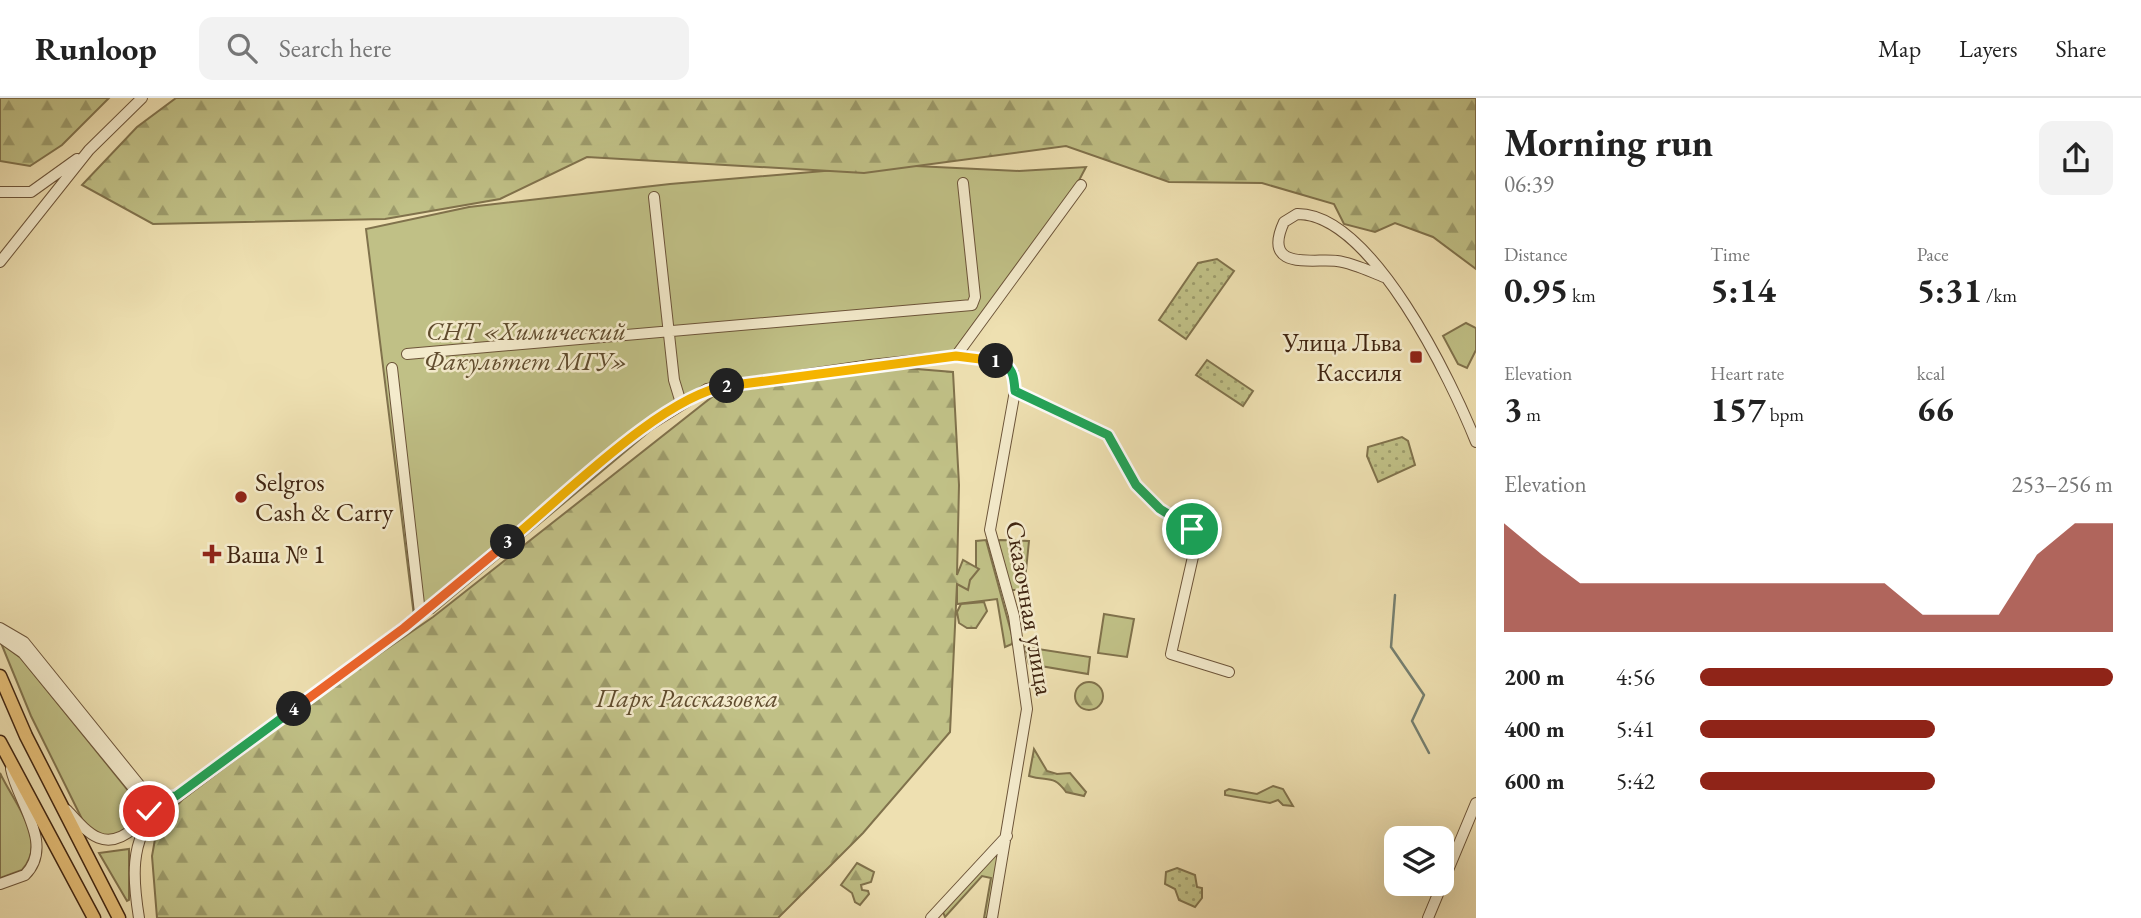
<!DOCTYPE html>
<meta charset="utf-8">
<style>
body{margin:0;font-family:"EB Garamond",serif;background:#f2f2f2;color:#222;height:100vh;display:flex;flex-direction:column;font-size:26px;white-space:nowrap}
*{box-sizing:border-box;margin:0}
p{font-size:23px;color:#767676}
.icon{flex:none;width:38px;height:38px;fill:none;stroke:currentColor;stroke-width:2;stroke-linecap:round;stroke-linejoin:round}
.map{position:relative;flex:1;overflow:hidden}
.details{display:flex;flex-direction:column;background:#fff;width:665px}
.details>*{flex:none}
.buttons{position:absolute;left:1384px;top:728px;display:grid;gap:14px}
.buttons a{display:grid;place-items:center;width:70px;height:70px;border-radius:14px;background:#fff;box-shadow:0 7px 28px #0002;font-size:35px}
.pin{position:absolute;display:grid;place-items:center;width:60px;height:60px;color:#fff;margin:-30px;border:4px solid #fff;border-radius:50%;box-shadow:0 2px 7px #0007}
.km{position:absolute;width:35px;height:35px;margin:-18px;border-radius:50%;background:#222;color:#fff;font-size:19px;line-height:35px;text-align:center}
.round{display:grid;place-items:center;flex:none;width:74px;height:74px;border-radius:14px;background:#f2f2f2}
.headline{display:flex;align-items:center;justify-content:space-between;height:119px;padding:0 28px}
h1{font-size:38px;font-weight:700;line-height:52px}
.figures{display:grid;grid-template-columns:repeat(3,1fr);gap:10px;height:119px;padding:7px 28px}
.figures div{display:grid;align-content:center}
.figures b{font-size:35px;font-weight:700}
.figures small{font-size:19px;font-weight:400}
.figures p{font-size:19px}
.chart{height:196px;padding:14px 28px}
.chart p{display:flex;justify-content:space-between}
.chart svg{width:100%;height:126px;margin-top:7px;fill:#8f2418;opacity:.7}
ul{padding:0 28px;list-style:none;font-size:23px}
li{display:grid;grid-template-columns:112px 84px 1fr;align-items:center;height:52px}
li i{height:18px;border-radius:9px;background:#8f2418}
header{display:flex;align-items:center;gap:42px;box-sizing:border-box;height:98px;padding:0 35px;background:#fff;border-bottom:2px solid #e0e0e0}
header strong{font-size:33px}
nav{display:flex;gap:38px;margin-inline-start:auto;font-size:24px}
.search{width:490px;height:63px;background:#f2f2f2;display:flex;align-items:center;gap:18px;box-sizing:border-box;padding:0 24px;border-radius:14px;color:#767676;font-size:26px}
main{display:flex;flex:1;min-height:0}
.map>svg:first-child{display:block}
.green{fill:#c0c086;stroke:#80724c;stroke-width:2}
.forest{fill:url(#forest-firs);stroke:#80724c;stroke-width:2}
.park{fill:url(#park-dots);stroke:#80724c;stroke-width:2}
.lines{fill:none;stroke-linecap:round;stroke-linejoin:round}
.stream{stroke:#768071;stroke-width:2.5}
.minor-casing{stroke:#6c5439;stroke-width:12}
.major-casing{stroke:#402511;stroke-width:15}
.minor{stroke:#f4ebcc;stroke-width:10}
.major{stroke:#e7c078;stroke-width:12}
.split-1-casing{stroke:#fff;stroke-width:14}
.split-2-casing{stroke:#fff;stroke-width:14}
.split-3-casing{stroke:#fff;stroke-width:14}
.split-4-casing{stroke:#fff;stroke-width:14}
.split-5-casing{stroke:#fff;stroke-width:14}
.split-1{stroke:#22a559;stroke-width:9}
.split-2{stroke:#f5b400;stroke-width:9}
.split-3{stroke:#f5b400;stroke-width:9}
.split-4{stroke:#f0652b;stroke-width:9}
.split-5{stroke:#22a559;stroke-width:9}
.poi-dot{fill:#8f2418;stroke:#f4ebcc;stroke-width:2.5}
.labels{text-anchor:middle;stroke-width:5;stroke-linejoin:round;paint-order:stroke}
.park-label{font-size:26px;font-style:italic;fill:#604c2e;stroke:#f4ebcc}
.poi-label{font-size:26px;fill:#402511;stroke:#f4ebcc;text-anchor:start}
.street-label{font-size:26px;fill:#402511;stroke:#f4ebcc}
</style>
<header>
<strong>Runloop</strong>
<div class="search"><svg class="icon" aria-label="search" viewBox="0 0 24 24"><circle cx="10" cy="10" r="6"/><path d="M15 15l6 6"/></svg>Search here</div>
<nav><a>Map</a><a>Layers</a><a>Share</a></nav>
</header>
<main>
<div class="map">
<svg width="1476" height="820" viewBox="0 0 1476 820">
<defs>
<pattern id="forest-firs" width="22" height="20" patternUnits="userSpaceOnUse" patternTransform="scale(1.75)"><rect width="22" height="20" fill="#c0c086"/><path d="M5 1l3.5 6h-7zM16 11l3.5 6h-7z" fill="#9d9c6c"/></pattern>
<pattern id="park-dots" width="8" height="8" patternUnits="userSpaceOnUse" patternTransform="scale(1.75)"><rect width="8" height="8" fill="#c0c086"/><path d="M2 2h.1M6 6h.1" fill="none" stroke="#9d9c6c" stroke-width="1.8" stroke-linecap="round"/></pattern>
</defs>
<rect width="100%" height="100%" fill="#eee0b1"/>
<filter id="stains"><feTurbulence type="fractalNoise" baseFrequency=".00286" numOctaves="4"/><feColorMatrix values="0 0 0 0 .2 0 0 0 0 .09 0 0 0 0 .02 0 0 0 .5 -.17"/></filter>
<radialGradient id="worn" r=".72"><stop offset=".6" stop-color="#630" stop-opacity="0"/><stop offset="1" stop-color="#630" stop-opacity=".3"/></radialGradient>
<path class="green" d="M895,67L1019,73L1086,69L1076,88L953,254L701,290L433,515L414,518L366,131L469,109L670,86Z
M1466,225L1476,230V252L1467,270L1458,266L1443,238Z
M986,442L1013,541L1012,546L1005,549L997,501L957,506V474L976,473V443Z
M1000,442L1029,443L1024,492H1011L998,443Z
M1104,516L1134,521L1127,559L1098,555Z
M1,545L21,560L131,696C142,717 123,749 98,736C93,734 88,728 84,725L31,618Z
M1025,549L1090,559L1088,576L1029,566Z
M0,675C13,704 49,742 22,772L0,780Z
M1273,688L1283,691L1293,708L1283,707L1278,702L1270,705L1225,697V693L1229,691L1257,696Z
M129,751V802L127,803L99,755Z
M996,754H1000L989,820H984L991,780L982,778L945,819L943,814Z"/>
<path class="forest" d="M0,0H109L62,47L30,68L0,63Z
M176,0H1476V171L1433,139L1395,125L1375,134L1344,126L1334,106L1262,85L1169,84L1066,48L864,75L587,59L500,101L385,121L153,126L82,87L137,29Z
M904,270L953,274L959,387L957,477L963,462L979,471L970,482L968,492L957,486L950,634L863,735L778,820H157L152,758L157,730L182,702L301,610L433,519L717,295Z
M984,504L987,513L976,530H967L959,525L957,514L961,506Z
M1075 598a14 14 0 1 1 28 0a14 14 0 1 1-28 0Z
M1034,651L1047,673L1057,676L1070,675L1086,694L1084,698L1066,694C1053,676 1048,684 1029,678Z
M857,765L874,774L871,784L861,787L862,792L868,793L869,796L860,807L855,804L852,795L841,787Z"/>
<path class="park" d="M1217,161L1234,173L1186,241L1159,222L1198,165Z
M1207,262L1253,293L1243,308L1196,277Z
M1402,339L1408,343L1415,367L1378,384L1367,358L1368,349Z
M1177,770L1195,777L1197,789L1202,790V800L1195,809L1179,802L1175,791L1165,786L1166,774Z"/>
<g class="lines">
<path class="stream" d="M1395,497L1391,549L1424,597L1412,623L1429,655"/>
<g class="minor-casing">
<path id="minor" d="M0,94H31L77,61
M654,99L674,282L681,305
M0,164L89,52L142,0
M1384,179C1369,173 1353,165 1337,163C1314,160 1261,174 1284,124L1297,116C1372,115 1452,284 1476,344
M407,256L972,207L975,199L963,85
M956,258L1081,87
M392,270L420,515
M1015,293L1108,337L1136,387L1160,411L1192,431L1197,441L1171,556L1229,574
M0,530L24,544L145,694L149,707L147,723
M0,539L23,555L135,692L141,708L134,730C104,756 87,734 67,712
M145,694L159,700L175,698
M0,786L25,777C55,747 18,705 11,671
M139,820C133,783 129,742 157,714L404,529L640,333L707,291L871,267L956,258L1005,265L1013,275L1015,293L990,432L1014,518L1027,611L992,820
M931,820L1007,738
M1428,820L1476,705"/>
</g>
<g class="major-casing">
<path id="major" d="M0,578L26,638L119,820
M0,644L94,820"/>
</g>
<use href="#minor" class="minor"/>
<use href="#major" class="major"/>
</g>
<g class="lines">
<g class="split-1-casing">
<path id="split-1" d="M996,263C1013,267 1014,278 1015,293L1108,337L1136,387L1160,411L1192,431"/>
</g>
<g class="split-2-casing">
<path id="split-2" d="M727,288L956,258L996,263"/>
</g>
<g class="split-3-casing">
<path id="split-3" d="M508,444C561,401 663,297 727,288"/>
</g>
<g class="split-4-casing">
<path id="split-4" d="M294,611L404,530L508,444"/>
</g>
<g class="split-5-casing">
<path id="split-5" d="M149,713L145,694L159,700L176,698L294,611"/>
</g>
<use href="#split-1" class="split-1"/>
<use href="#split-2" class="split-2"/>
<use href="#split-3" class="split-3"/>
<use href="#split-4" class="split-4"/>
<use href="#split-5" class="split-5"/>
</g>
<g class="poi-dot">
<rect x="1409" y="252" width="14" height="14" rx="3.5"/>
<circle cx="241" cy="399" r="7"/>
<path d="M208.5 445.5h7v7h7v7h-7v7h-7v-7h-7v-7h7z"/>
</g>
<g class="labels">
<g class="park-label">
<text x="526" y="242">СНТ «Химический<tspan x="526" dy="30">Факультет МГУ»</tspan></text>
<text x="687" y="609">Парк Рассказовка</text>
</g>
<g class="poi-label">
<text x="1402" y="253" text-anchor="end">Улица Льва<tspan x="1402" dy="30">Кассиля</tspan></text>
<text x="255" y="393">Selgros<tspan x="255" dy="30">Cash &amp; Carry</tspan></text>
<text x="226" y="465">Ваша № 1</text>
</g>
<g class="street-label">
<text transform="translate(1030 510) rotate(80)" y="9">Сказочная улица</text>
</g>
</g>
<rect width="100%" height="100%" filter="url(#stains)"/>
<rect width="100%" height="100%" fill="url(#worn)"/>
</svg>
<div class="buttons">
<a><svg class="icon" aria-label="layers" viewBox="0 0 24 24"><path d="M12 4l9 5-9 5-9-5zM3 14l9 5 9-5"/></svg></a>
</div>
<div class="pin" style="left:1192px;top:431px;background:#1e9e55"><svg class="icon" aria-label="arrive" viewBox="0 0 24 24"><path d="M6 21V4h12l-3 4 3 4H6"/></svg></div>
<div class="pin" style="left:149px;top:713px;background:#d93025"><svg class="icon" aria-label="check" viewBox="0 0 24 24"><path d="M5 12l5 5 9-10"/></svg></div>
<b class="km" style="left:996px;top:263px">1</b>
<b class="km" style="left:727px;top:288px">2</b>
<b class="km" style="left:508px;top:444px">3</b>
<b class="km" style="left:294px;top:611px">4</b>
</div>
<section class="details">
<div class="headline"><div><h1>Morning run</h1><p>06:39</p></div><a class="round"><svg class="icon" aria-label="share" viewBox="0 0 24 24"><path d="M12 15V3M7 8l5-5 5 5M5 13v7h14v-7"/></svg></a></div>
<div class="figures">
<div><p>Distance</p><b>0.95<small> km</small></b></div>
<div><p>Time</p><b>5:14</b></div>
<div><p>Pace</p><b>5:31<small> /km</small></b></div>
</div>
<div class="figures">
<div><p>Elevation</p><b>3<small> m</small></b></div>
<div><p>Heart rate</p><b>157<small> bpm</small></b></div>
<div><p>kcal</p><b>66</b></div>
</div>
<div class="chart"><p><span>Elevation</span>253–256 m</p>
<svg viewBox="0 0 160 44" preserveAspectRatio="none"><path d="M0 44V6L10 17L20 27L30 27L40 27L50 27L60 27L70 27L80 27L90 27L100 27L110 38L120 38L130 38L140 17L150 6L160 6V44z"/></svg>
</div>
<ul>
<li><b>200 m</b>4:56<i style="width:100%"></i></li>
<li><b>400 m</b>5:41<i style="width:57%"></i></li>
<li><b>600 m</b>5:42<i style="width:57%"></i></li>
</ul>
</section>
</main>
